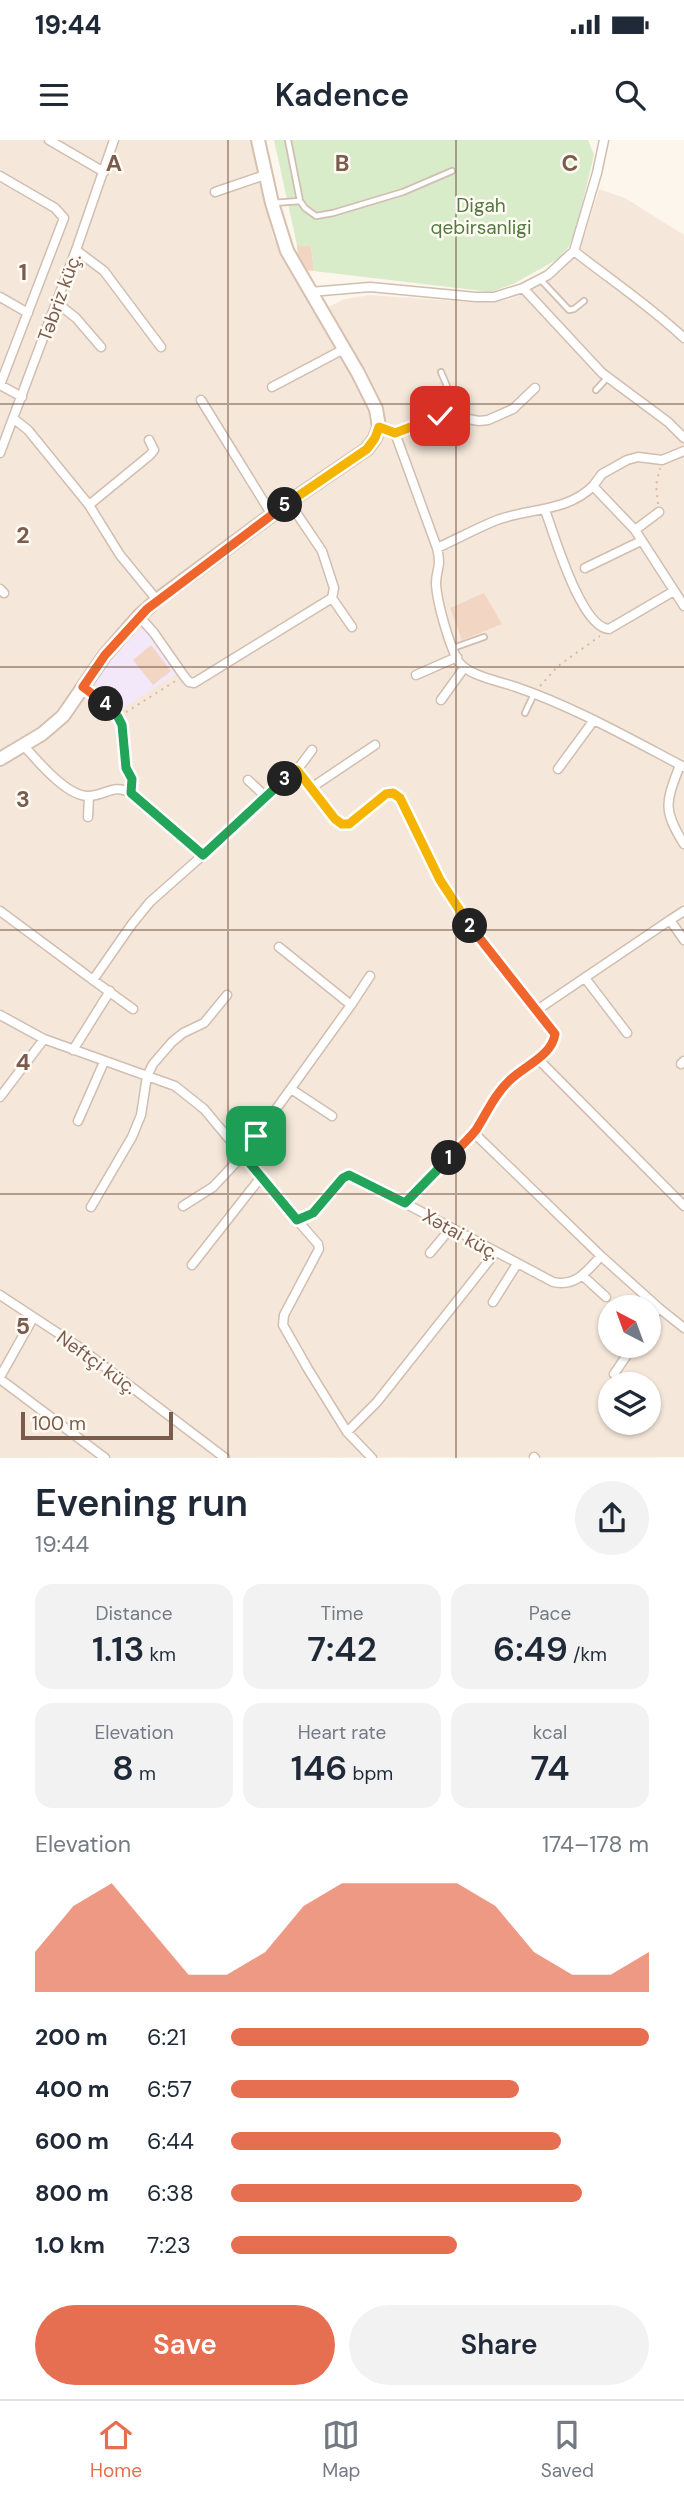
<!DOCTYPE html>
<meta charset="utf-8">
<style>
body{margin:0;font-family:"DM Sans",sans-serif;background:#f2f2f3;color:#1f2937;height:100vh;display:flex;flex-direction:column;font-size:26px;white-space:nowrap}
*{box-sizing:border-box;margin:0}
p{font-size:23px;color:#747a83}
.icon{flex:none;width:38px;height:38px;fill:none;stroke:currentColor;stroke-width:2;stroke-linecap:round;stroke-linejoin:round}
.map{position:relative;height:1318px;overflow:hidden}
.sheet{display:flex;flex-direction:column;background:#fff;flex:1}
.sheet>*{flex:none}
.needle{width:46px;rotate:319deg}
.buttons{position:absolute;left:598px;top:1155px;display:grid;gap:14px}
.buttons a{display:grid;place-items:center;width:63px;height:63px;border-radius:50%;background:#fff;box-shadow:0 2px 5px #0004;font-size:35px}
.scale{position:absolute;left:21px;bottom:18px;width:152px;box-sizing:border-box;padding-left:7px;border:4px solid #7a5c4d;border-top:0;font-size:19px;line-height:24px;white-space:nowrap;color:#7a5c4d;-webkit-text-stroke:5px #fffaf3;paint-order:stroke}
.pin{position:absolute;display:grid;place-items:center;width:60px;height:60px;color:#fff;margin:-30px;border-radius:14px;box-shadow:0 4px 10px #0006}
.km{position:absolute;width:35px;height:35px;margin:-18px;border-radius:50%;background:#222;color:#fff;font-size:19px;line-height:35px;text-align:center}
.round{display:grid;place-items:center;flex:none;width:74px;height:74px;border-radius:37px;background:#f2f2f3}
.overview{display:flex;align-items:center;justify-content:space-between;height:119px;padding:0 35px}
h1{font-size:38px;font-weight:600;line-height:52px}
.metrics{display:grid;grid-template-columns:repeat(3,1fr);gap:10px;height:119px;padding:7px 35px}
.metrics div{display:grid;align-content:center;border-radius:18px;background:#f2f2f3;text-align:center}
.metrics b{font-size:35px;font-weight:600}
.metrics small{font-size:19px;font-weight:400}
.metrics p{font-size:19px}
.chart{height:196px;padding:14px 35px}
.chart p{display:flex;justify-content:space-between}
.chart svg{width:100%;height:126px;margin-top:7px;fill:#e76f51;opacity:.7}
.action{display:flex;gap:14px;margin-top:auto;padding:14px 35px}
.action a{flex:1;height:80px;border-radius:42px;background:#e76f51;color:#fff;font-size:28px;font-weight:600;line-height:80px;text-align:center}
.action a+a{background:#f2f2f3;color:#1f2937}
ul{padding:0 35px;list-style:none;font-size:23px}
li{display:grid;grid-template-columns:112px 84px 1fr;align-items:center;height:52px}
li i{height:18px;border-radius:9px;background:#e76f51}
.status{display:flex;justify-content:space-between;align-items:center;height:49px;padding:0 35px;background:#fff;direction:ltr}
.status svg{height:19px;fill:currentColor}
header{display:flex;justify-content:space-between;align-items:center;height:91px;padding:0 35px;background:#fff;font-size:32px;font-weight:600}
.tab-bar{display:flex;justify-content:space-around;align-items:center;height:98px;border-top:2px solid #e0e1e3;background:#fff;font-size:19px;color:#747a83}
.tab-bar a{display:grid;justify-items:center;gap:4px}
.tab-bar .on{color:#e76f51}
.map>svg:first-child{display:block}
.residential{fill:#f5e8da;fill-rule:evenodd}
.education{fill:#f3e8fa}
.green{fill:#d8ecc9}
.building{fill:#f3d5c3}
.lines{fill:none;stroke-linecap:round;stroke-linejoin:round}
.lane-casing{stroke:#d1beb0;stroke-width:8}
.street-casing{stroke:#d1beb0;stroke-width:11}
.secondary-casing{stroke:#d6c0b0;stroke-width:16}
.path{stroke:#d9b8a5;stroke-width:2;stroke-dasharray:2 5;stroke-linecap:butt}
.lane{stroke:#fff;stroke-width:4.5}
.street{stroke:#fff;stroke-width:8}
.secondary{stroke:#fff;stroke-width:12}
.split-1-casing{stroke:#fff;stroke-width:14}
.split-2-casing{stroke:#fff;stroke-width:14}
.split-3-casing{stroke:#fff;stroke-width:14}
.split-4-casing{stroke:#fff;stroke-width:14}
.split-5-casing{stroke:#fff;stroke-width:14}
.split-6-casing{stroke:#fff;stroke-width:14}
.split-1{stroke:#22a559;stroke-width:9}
.split-2{stroke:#f0652b;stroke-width:9}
.split-3{stroke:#f5b400;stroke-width:9}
.split-4{stroke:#22a559;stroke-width:9}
.split-5{stroke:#f0652b;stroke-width:9}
.split-6{stroke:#f5b400;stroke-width:9}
.grid{fill:none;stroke:#7a5c4d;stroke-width:2;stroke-opacity:0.55}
.labels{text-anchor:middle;stroke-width:5;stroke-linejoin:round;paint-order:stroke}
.park-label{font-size:19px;fill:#537a41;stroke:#fffaf3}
.street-label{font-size:19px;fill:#7a5c4d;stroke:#fffaf3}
.grid-label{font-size:23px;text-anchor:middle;font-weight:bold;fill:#7a5c4d;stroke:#fffaf3;stroke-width:5;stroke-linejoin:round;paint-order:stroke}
</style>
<div class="status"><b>19:44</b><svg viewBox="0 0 49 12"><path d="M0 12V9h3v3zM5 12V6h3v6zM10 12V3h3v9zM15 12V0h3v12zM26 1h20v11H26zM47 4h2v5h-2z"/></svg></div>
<header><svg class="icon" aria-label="menu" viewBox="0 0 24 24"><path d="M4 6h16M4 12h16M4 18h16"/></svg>Kadence<svg class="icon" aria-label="search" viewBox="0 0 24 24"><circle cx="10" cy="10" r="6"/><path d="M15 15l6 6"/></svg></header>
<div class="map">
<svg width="684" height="1318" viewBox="0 0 684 1318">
<rect width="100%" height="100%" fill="#fdf6ec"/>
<path class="residential" d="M0,0H253L273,97L315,173L345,159L370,155L470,162H492L513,158L536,148L573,119L585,94L599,49L625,58L684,95V1317L0,1318ZM611,1167H649V1206H611ZM611,1244H649V1283H611Z"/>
<path class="education" d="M144,488L177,533L119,571L93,542L123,504Z"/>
<path class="green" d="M274,0H588L594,15L575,93L568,108L558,119L515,143L491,152L314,131L311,106L297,105Z"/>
<path class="building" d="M297,105L311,106L314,131L305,130L298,118Z
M484,453L502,484L462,500L450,468Z
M151,505L171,531L153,545L133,520Z"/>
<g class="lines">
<g class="lane-casing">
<path id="lane" d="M288,0L300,61L305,68L316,76L333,73L403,52L452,31
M273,63L300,61
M541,140L569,170L574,169L584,161
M441,232L452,258L454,276
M596,250L607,238
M453,508L484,497
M525,573L534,554"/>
</g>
<g class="street-casing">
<path id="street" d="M49,0L104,32
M0,36L55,68L64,78L0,245
M215,52L265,35
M76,110L104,131L161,207
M574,111C611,140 650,166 684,198
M523,148L602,233L668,282L684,298
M310,152L370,147L476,157H494L523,148L548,135L574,111L597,33L604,0
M0,157L28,173
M57,163L76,178L101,207
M0,245L22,257
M272,247L344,209
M201,260L272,375
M14,279L28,290L89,365L120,415L157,460
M379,287L395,293L437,408C442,428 436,428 436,444C437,463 449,504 458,521C468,536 499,541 516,547C574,567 629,598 684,627
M395,293L446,275L479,281L488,280L513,269L535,248
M0,313L76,110L114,0
M593,346L602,334L627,320L638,317L662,320L684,311
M89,365L150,315L154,310L149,300
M545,370C554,394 581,488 609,489L674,451
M635,390L659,372
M437,408C457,399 477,388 497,380C529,368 567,372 593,346L635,390L684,466
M585,428L641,401
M0,449L4,453
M332,458L352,487
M139,476L154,493L184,536L189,542L194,543L332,458L334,448L322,411L289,362
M416,535L457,517
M441,560L464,528
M23,605C37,620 66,656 88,656C106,656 112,643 131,653L203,715L297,630L335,679L342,684H349L386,654L393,653L400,658L451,760L551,887C558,901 548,909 538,919L684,1066
M680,625C666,662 662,669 684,704
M558,629L594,580
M297,630L312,610
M248,640L266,657
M311,648L375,605
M88,677L89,656
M0,771L93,840L132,784L150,762L203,715
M684,771L670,780L684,800
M585,838L627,893
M93,840L133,869
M351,865L370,836
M537,870L670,780
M0,875L44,899L175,946L204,969L297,1080C302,1077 308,1076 313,1073C326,1064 337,1034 354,1036L553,1142C576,1147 586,1132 601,1116L659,1168L684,1188
M73,910L110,851
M681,924L684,921
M291,949L332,976
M0,957L44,899
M78,981L104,922
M474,993L601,1116
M405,1063L474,993L492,961L506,943L519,931L538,919
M183,1066L213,1047L243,1015L351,865L279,807
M91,1067L132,997L141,975L147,936L153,924L172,902L183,893L204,883L227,855
M297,1080L318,1104L319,1109L284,1175L283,1185L308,1229L347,1292L372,1318
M430,1113L451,1088
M192,1125L261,1037
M583,1136L606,1157
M0,1155L76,1205L225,1318
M493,1162L517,1124
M649,1182L659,1168
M614,1234L633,1206
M0,1237L33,1178
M0,1239L105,1318
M347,1292L377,1262L495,1113
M534,1317L535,1318"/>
</g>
<g class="secondary-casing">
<path id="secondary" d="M0,619L42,594L63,576L105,515L139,476L157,460L289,362L367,309L375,298L379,287L376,269L358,233L287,111L272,63L258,0"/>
</g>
<path class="path" d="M658,364L656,345L660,328
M540,546L558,526L600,496
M93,553L118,577L122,585L127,632L132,642
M120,576L177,540"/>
<use href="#lane" class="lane"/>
<use href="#street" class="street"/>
<use href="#secondary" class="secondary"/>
</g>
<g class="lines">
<g class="split-1-casing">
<path id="split-1" d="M256,996L243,1015L297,1080L313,1073L343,1038L349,1035L405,1063L449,1018"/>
</g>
<g class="split-2-casing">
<path id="split-2" d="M449,1018C458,1009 468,1000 476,990C487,973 494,955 510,940C524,926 552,916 555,894L470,786"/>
</g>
<g class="split-3-casing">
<path id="split-3" d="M285,639L297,630L335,679L342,684H349L386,654L393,653L400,658L440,740L470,786"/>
</g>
<g class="split-4-casing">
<path id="split-4" d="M106,564L118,577L122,585L126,628L132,639L131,653L203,715L285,639"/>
</g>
<g class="split-5-casing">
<path id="split-5" d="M106,564L83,547L105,515L147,469L285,365"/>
</g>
<g class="split-6-casing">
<path id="split-6" d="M285,365L367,309L375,298L379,287L395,293L440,276"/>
</g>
<use href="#split-1" class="split-1"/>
<use href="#split-2" class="split-2"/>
<use href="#split-3" class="split-3"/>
<use href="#split-4" class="split-4"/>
<use href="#split-5" class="split-5"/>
<use href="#split-6" class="split-6"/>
</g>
<path class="grid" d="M228,0V1318M456,0V1318M0,264H684M0,527H684M0,790H684M0,1054H684"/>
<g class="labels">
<g class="park-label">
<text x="481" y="72">Digah<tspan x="481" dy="22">qebirsanligi</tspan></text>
</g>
<g class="street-label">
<text transform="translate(59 157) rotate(-70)" y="7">Təbriz küç.</text>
<text transform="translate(461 1094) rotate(29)" y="7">Xətai küç.</text>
<text transform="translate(97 1222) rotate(36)" y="7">Neftçi küç.</text>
</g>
</g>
<g class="grid-label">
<text x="114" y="31">A</text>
<text x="342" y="31">B</text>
<text x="570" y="31">C</text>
<text x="23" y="140">1</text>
<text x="23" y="403">2</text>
<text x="23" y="667">3</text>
<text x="23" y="930">4</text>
<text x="23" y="1194">5</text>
</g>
</svg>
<div class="buttons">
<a><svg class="needle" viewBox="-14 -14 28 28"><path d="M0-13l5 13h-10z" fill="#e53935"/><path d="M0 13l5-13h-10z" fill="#747a83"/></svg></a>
<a><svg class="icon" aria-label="layers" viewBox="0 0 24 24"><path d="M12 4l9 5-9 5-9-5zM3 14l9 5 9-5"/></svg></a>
</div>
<div class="scale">100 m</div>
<div class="pin" style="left:256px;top:996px;background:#1e9e55"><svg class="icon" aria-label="arrive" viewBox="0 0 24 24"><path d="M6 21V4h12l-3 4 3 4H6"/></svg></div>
<div class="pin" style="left:440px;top:276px;background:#d93025"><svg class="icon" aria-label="check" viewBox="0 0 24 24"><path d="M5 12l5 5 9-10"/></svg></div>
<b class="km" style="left:449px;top:1018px">1</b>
<b class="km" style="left:470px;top:786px">2</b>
<b class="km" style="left:285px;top:639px">3</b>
<b class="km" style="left:106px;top:564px">4</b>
<b class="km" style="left:285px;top:365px">5</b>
</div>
<section class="sheet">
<div class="overview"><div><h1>Evening run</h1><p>19:44</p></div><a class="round"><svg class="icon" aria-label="share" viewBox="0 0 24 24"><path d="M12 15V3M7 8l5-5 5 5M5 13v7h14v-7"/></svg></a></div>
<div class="metrics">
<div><p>Distance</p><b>1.13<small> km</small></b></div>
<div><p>Time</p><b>7:42</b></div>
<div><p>Pace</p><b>6:49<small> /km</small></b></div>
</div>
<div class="metrics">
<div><p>Elevation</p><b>8<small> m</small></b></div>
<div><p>Heart rate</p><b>146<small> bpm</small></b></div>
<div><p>kcal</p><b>74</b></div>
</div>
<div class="chart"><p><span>Elevation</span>174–178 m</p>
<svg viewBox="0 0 160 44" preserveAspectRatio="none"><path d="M0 44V30L10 14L20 6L30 22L40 38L50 38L60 30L70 14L80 6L90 6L100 6L110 6L120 14L130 30L140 38L150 38L160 30V44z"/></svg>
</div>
<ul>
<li><b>200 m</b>6:21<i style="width:100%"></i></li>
<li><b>400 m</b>6:57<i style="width:69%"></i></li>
<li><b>600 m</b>6:44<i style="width:79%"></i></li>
<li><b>800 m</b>6:38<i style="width:84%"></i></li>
<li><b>1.0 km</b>7:23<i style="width:54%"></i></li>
</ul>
<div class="action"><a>Save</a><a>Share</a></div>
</section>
<nav class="tab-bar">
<a class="on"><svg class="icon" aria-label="home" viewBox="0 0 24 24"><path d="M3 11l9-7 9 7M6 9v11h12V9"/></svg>Home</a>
<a><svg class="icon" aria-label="map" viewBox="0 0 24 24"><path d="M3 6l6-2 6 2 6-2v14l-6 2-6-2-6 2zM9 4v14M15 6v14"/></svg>Map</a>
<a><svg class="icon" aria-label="saved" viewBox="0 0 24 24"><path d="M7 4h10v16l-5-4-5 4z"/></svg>Saved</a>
</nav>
